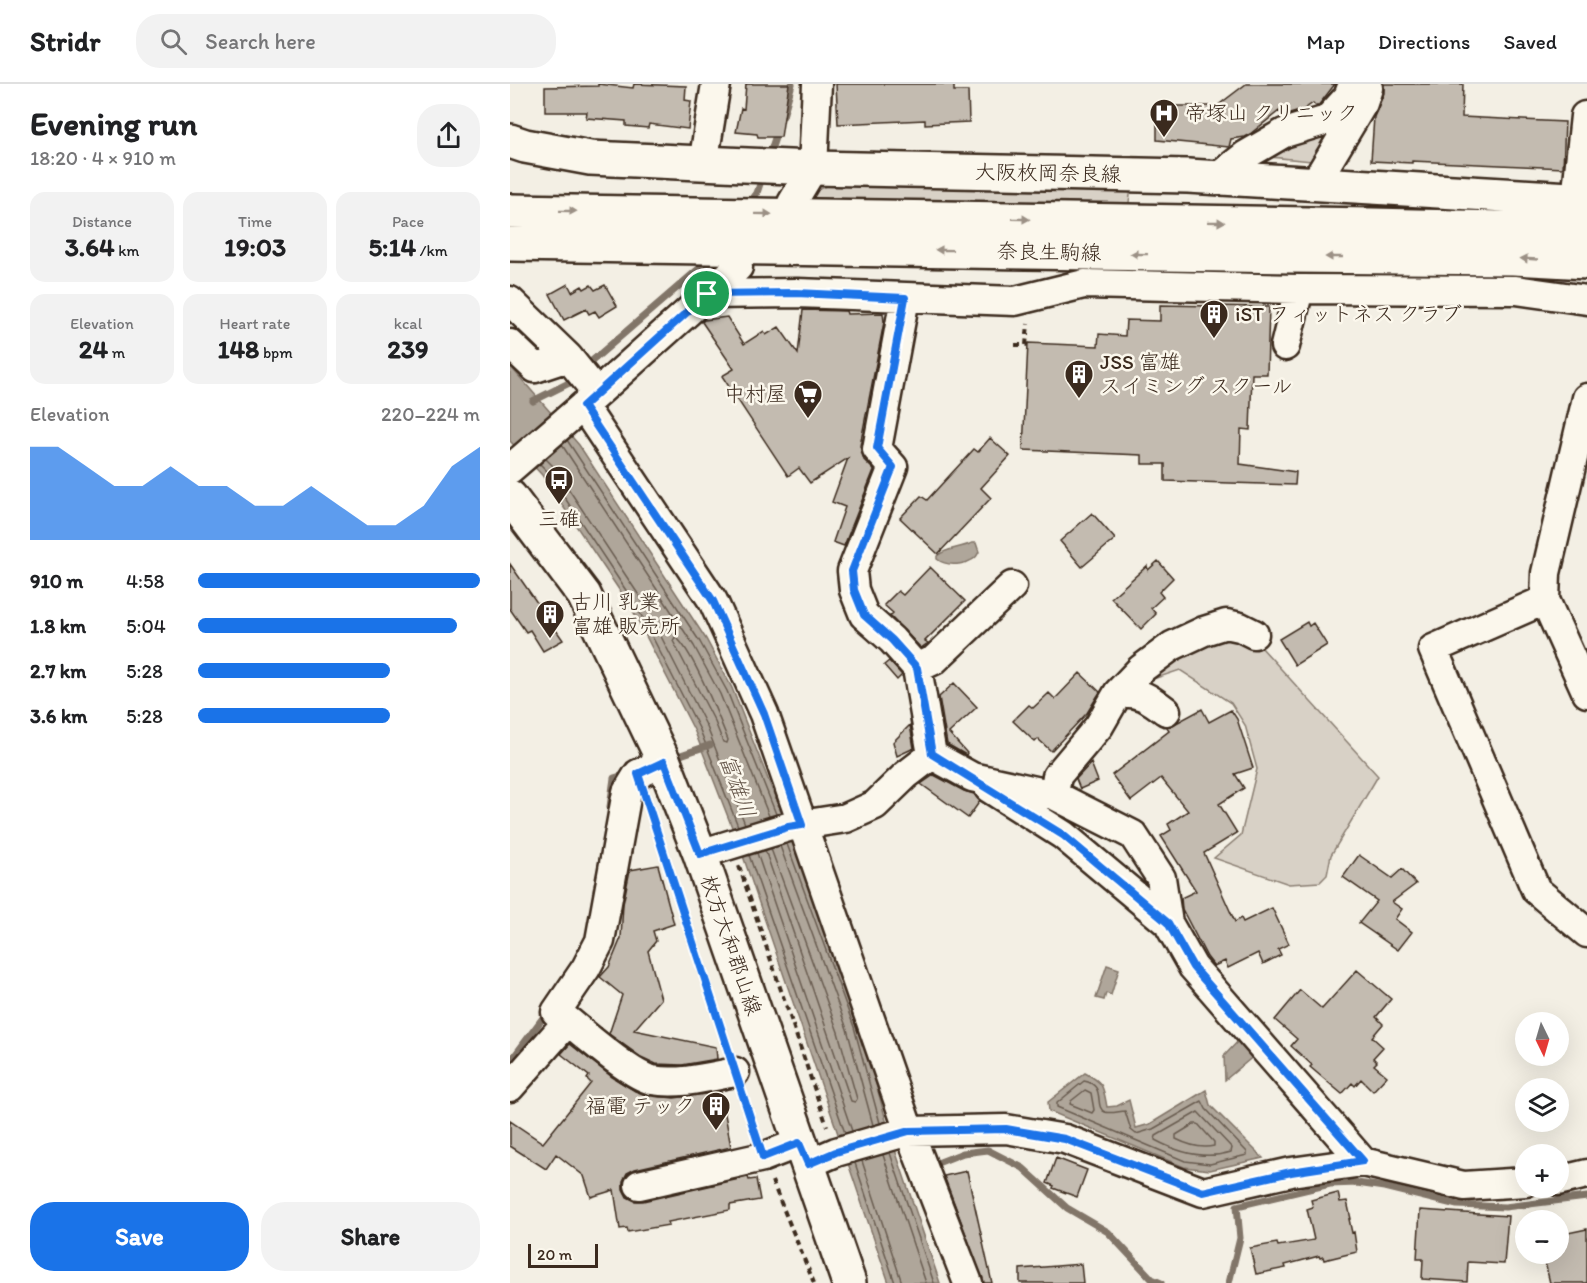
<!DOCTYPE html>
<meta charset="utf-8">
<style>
body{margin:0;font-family:Itim,"Klee One",sans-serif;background:#f2f2f2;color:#202124;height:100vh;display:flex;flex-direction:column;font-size:22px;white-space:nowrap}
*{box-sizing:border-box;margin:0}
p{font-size:20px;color:#757577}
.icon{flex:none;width:33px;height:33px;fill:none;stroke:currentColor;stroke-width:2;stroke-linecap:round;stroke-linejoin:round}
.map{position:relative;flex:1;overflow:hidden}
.sheet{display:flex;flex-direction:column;background:#fff;width:510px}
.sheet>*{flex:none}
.needle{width:39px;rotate:175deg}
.tools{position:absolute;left:1005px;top:928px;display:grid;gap:12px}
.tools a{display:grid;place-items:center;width:54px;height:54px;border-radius:50%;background:#fff;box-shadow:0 6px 24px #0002;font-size:30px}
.scale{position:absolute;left:18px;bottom:15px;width:70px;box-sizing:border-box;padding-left:6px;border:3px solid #3b2a1e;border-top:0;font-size:16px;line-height:21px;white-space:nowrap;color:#3b2a1e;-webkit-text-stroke:4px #fbf7ec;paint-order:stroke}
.pin{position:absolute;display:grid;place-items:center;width:51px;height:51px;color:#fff;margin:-26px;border:3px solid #fff;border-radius:50%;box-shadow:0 2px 6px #0007}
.round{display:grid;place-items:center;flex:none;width:63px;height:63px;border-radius:24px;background:#f2f2f2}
.headline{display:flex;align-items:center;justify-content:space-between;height:102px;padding:0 30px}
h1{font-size:33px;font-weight:800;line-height:45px}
.figures{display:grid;grid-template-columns:repeat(3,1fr);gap:9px;height:102px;padding:6px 30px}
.figures div{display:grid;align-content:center;border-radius:15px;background:#f2f2f2;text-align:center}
.figures b{font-size:26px;font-weight:800}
.figures small{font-size:16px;font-weight:400}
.figures p{font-size:16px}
.chart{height:168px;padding:12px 30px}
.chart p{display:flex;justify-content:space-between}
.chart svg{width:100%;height:108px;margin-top:6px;fill:#1a73e8;opacity:.7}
.button{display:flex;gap:12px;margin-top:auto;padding:12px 30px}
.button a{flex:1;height:69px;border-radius:24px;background:#1a73e8;color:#fff;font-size:24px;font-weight:800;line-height:69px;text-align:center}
.button a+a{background:#f2f2f2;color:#202124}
ul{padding:0 30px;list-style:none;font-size:20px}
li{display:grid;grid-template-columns:96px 72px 1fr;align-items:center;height:45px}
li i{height:15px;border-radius:8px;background:#1a73e8}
header{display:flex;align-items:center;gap:36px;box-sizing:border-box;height:84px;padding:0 30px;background:#fff;border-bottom:2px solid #e0e0e0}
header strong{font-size:28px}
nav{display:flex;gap:33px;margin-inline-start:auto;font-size:21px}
.search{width:420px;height:54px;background:#f2f2f2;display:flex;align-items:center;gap:15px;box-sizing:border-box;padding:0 21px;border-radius:24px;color:#757577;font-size:22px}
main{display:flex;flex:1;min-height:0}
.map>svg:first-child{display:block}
.green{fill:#d8d1c6;stroke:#8a7e72;stroke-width:1.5}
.water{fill:#afa69a;stroke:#817468;stroke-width:1.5}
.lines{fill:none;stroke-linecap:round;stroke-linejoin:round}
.shore{stroke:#695c50;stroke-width:1.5}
.stream{stroke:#817468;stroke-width:7}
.building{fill:#c3bbb0;stroke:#3b2a1e;stroke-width:1.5}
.minor-casing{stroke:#3b2a1e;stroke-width:33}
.major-casing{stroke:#3b2a1e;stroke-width:38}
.path{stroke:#3b2a1e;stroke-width:4;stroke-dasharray:6 4.5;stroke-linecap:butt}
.minor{stroke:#fbf7ec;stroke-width:28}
.major{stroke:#fbf7ec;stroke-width:33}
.oneway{fill:#9b9085}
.route-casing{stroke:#fff;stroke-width:12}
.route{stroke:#1a73e8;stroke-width:8}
.labels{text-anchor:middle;stroke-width:5;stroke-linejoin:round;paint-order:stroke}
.poi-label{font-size:21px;fill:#3b2a1e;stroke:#fbf7ec;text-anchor:start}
.street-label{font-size:21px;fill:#3b2a1e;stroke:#fbf7ec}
.water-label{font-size:22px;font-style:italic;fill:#645549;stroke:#fbf7ec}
</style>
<header>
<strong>Stridr</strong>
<div class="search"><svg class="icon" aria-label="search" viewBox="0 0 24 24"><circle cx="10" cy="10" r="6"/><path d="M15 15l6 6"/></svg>Search here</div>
<nav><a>Map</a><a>Directions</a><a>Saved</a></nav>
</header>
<main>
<section class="sheet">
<div class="headline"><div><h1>Evening run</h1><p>18:20 · 4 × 910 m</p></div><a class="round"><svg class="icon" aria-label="share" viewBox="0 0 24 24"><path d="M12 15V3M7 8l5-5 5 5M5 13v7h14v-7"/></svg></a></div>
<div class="figures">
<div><p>Distance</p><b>3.64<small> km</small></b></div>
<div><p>Time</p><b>19:03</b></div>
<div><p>Pace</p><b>5:14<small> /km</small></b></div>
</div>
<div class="figures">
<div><p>Elevation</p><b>24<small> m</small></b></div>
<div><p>Heart rate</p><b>148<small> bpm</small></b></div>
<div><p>kcal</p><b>239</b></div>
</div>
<div class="chart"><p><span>Elevation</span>220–224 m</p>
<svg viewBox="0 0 160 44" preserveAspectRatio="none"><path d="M0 44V6L10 6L20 14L30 22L40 22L50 14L60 22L70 22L80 30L90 30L100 22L110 30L120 38L130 38L140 30L150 14L160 6V44z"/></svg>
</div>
<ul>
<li><b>910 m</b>4:58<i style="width:100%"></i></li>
<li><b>1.8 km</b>5:04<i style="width:92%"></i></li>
<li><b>2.7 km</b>5:28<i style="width:68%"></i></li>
<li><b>3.6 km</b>5:28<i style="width:68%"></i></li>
</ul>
<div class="button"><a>Save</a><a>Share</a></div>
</section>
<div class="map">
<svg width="1077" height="1199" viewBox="0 0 1077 1199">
<rect width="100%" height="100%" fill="#f3efe4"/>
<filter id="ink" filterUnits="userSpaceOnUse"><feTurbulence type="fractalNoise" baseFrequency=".0167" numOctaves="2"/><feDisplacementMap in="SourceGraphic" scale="12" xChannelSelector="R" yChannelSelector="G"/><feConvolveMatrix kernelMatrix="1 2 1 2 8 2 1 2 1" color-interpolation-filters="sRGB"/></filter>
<g filter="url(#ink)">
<path class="green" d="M821,45L802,77L749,72Z
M359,99L621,104L618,125L297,119L307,106L316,102Z
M704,547L742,553L868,692L821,771L817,791L810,798L779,800L704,774L731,751L747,685L735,641L721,619L670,586L619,603Z"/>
<path class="water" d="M0,282L69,361L196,555L222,604L271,728L350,941L380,1051L430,1199H379L232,769L185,648L122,525L32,391L0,357Z
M462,459H466L469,468C464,481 438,484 427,475V472C437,463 450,465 462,459Z
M597,881L609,885L601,911L596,909L594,916L586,914Z
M730,955L745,971L715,996L714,972Z
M575,989C594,999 593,1002 597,1023L607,1022L619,1016L626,1044L640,1040L696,1006L700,1021L753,1074L700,1086L674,1083L539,1027L538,1018Z"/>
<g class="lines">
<path class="shore" d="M57,356L190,558L217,607L266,730
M52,361L184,562L210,610L259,732
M36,375L44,383L134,519L197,643L235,740
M30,380L37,387L127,523L190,646L228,742
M165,553C181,562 210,636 218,656L217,659L213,658L205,638L163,557Z
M277,760L344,943L370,1039
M270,762L337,945L363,1041
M255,766L341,1017L345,1018L347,1015L328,948L261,765
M247,769L342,1047
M239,771L335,1049
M574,997C597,1001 583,1023 595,1028C601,1030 610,1027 615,1027L621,1046L626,1050L643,1045L692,1017L696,1025L737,1068V1071L700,1080L675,1077L547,1023V1019Z
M575,1006L581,1009L584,1026L582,1029L560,1020L561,1017Z
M688,1028L722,1064L721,1068C695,1076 669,1069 645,1056L646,1052Z
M684,1040H688L704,1058V1062C691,1065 678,1061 666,1055V1051Z
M380,1069L424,1199
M373,1071L416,1199
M352,1077L392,1199
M345,1079L385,1199"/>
<path class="stream" d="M273,32L282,0
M259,72L268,45
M238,121L247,109L253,91
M75,283L191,183L199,173
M23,317L59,299L65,293
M162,674L200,661
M100,723L104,694L117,690
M0,978L38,927
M430,1078L453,1069L478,1066L513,1084L557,1124L598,1148L642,1195L651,1199
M719,1199L730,1154L727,1122L820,1100L847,1099L874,1103L947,1121L995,1123L1077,1113"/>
</g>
<path class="building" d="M88,0L123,4L124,0L176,2L175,16L181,17L178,45L139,40L138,44L116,42V37L76,34L77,28H35V3L88,2Z
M236,0H279L271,53H248L247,50L226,48L231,24L234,25Z
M326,0H444V7H458L459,38L415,40V36L328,40Z
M736,0H825L808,22H806L803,19L793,26L773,32L769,27L740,50L734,53L721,55L719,63L647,56V24H653V22H707Z
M874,0H953L952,33L1055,38L1053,84L902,77V79L861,77L864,33L874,9Z
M58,200L62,208L72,202L74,205L81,201L85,206L95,201L107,222L89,233L85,227L79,230L76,225L54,236L40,210Z
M650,221L759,223L757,290H742L740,346L731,345L730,380L786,388L785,401L655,397V380H632V371L513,366L518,259L588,262L589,250L615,252L616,236L650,237Z
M293,226L336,227L337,230L373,229L374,238L350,362L354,376L364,386L334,462L323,458L335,423L322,418L338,374L300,399L289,384L278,392L212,292L224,285L192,238L194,236L217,233L234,260L254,247L256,251L269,243L288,270Z
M480,354L500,372L471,404L481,414L428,470L390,434L411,412L417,416L464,365L468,368Z
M582,429L605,455L572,483L550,457Z
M648,477L663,494L649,508L653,513L641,524L646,530L631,545L601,514L637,482L638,486Z
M0,480L53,556L33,567L20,546L16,548L0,525Z
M420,483L455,517L415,557L418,559L411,564L380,532L383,529L374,521L388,507L393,511Z
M797,538L799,542L803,539L817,561L785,581L769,555Z
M379,577L392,591L387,596L374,581Z
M570,589L590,608L577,629L541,667L528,655L525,658L503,637L519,621L523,624L539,609L545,615Z
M444,599L467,623L439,649L457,669L456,671L437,660L429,613Z
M692,625L699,638L721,626L727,635L743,684L725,690L734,704L709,720L727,749L694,769L725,838L731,834L733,838L762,824L779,860L768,865L771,871L753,880L748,869L718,884L715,877L704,882L697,873L672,825L671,814L686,807L651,752L661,746L658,740L678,727L651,694L621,717L602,691L659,647L657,644Z
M400,641L404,664L387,672L383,658Z
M581,679L588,697L570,705L566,695Z
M424,691L454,707L464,710L470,717L458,734L411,700Z
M849,771L882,794L892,785L906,800L882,818L892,825L885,835L902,848L888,866L849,839L867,817L833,793Z
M148,781L164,840L143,847L146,857L138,867L151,915L124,946L206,963L207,975L172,981L146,980L131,973L99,950L112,911L90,893L99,883L111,854L113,820L120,786Z
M847,886L881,915L866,933L873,940L862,953L873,963L863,974L867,978L864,981L877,992L863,1007L851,995L845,1002L842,999L832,1010L800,983L802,981L781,962L787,955L765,936L790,906L812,925Z
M60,960L102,993L125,1007L136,1011L164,1014L211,1008L221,1063L125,1085L117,1089L113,1097V1105L117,1113L125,1117H133L238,1093L239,1096L246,1095L250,1116L220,1121V1126L158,1138L159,1141L118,1148L117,1144L110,1145L104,1106L81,1113L74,1092L46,1070L36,1085L0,1062V1037L33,1059L81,999L77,995L79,992L51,970Z
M546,1074L577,1086L567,1113L543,1104L544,1102L537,1099Z
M457,1087L482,1199H474L434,1092Z
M828,1109L830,1118L837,1117L841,1135H839L842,1149L844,1148L847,1168L814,1176L813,1173L810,1174L809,1172L775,1181L776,1184L746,1190L740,1164L767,1159L768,1162L804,1156L797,1125L803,1123L801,1116Z
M910,1126L998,1132L994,1180L958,1178L957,1198L912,1195L913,1175H907Z
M1077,1145V1199H1040L1033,1170H1048V1151Z
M571,1180L573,1199H510V1185Z"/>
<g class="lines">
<g class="minor-casing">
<path id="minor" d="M193,80L206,0
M708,93L736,71L774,49L817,36L838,13L843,0
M805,99L853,19L858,4
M1066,116L1075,32
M282,119L303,84L307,0
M197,210L287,209L505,217L574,200L789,205L1006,206L1077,216
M395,214L367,365L383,383L342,487L344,506L354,531L382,556L407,584L422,671L462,693L544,711L623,751L651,794L658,839L683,883L853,1078
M0,217L58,273
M0,260L25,284L58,273L87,309
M775,262L789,205
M1077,314L1036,489L1035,516L1077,609
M73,322L203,517L254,630L399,1047L458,1199
M0,385L73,322L228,183
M1035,516L923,565L1026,806L1077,849
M407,584L424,576L502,502
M608,609C630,607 639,614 656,627
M479,704L553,751L658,839
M544,711L547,692L589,642L608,609L631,585L662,562L694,547L716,540L730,543L744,550
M190,770L278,743L336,734L365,721L396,691L422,671
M58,937C77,952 120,991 142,996C169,1001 199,993 225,988
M0,1003L58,937L46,928L76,884L90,857L117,708L128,690L154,678
M298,1080L326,1068L399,1047L496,1045L555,1055L693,1108L781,1088L853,1078L954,1102L1016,1098
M1048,1097L1077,1090
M129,1101L253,1073L289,1059"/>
</g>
<g class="major-casing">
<path id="major" d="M0,57L15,62L80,74L303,84L678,92L1077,116
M0,127L862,141L1077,146
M0,160L782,172L1003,174L1077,178
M0,413L74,511L154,678L190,770L339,1199"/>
</g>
<path class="path" d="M505,261H516L518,240
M141,730L217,965
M229,782L317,1042
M233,1012L246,1050
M262,1097L304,1199"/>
<use href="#minor" class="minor"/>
<use href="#major" class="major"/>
</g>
<defs><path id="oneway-solid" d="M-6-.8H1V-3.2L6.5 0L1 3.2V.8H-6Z" transform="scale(1.5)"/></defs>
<g class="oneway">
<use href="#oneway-solid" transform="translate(58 127) rotate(1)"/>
<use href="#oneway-solid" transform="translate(253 130) rotate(1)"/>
<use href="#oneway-solid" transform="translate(511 135) rotate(1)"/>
<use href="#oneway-solid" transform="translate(706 138) rotate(1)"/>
<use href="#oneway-solid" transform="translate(434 166) rotate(-179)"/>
<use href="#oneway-solid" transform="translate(629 170) rotate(-179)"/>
<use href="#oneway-solid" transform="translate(824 173) rotate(-180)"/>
<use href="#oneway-solid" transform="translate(1019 175) rotate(-177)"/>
</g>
</g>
<g class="lines" filter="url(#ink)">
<g class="route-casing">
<path id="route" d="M286,209L395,214L367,364L383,383L342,487L344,506L354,531L382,556L407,584L422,670L553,751L658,839L683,883L853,1077L781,1088L693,1108L555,1055L496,1045L399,1047L326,1068L298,1080L289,1059L253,1073L128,690L154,678L190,770L278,743L292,741L254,630L203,517L73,322L197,210Z"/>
</g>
<use href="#route" class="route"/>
</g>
<defs>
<g id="hospital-pin" transform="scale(1.5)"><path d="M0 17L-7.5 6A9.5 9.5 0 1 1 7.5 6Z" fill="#3b2a1e" stroke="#fbf7ec"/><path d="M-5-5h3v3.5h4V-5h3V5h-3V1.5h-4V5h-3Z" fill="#fff"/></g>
<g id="building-pin" transform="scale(1.5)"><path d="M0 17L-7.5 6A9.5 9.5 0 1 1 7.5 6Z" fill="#3b2a1e" stroke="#fbf7ec"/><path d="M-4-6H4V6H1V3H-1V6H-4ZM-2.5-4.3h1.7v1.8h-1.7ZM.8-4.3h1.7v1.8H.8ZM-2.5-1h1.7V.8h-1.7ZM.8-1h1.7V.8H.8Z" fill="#fff"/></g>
<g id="supermarket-pin" transform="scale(1.5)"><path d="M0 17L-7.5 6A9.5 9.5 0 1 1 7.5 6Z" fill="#3b2a1e" stroke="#fbf7ec"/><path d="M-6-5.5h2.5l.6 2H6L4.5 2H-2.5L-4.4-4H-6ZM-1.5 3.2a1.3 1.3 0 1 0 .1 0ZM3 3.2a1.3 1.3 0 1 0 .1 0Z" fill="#fff"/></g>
<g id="bus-pin" transform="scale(1.5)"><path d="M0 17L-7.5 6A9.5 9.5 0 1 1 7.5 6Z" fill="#3b2a1e" stroke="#fbf7ec"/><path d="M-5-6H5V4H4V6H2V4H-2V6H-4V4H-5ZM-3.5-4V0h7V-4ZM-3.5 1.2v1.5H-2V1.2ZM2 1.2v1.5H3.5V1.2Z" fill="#fff"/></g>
</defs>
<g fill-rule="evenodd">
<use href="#hospital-pin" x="654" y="29"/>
<use href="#building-pin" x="704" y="230"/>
<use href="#building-pin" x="569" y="290"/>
<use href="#supermarket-pin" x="298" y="310"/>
<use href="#bus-pin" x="49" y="396"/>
<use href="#building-pin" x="40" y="530"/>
<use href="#building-pin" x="206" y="1022"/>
</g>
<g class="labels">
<g class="poi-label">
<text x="675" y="36">帝塚山 クリニック</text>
<text x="725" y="237">iST フィットネス クラブ</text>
<text x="590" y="285">JSS 富雄<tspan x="590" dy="24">スイミング スクール</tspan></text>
<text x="277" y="317" text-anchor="end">中村屋</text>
<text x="49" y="442" text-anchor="middle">三碓</text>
<text x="61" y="525">古川 乳業<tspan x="61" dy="24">富雄 販売所</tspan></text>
<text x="185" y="1029" text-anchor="end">福電 テック</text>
</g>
<g class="street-label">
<text transform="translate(538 89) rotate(1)" y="7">大阪枚岡奈良線</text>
<text transform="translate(539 168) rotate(1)" y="7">奈良生駒線</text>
<text transform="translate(221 861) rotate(71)" y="7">枚方大和郡山線</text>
</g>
<g class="water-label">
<text transform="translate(228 702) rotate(70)" y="8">富雄川</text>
</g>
</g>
</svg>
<div class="tools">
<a><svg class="needle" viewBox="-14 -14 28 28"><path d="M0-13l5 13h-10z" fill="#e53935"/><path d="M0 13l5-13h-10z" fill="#757577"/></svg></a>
<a><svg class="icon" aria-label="layers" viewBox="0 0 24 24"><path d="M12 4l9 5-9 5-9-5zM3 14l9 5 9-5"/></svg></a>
<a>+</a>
<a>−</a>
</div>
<div class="scale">20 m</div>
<div class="pin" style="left:197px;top:210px;background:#1e9e55"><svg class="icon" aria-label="arrive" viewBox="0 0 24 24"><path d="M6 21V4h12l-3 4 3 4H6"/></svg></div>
</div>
</main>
